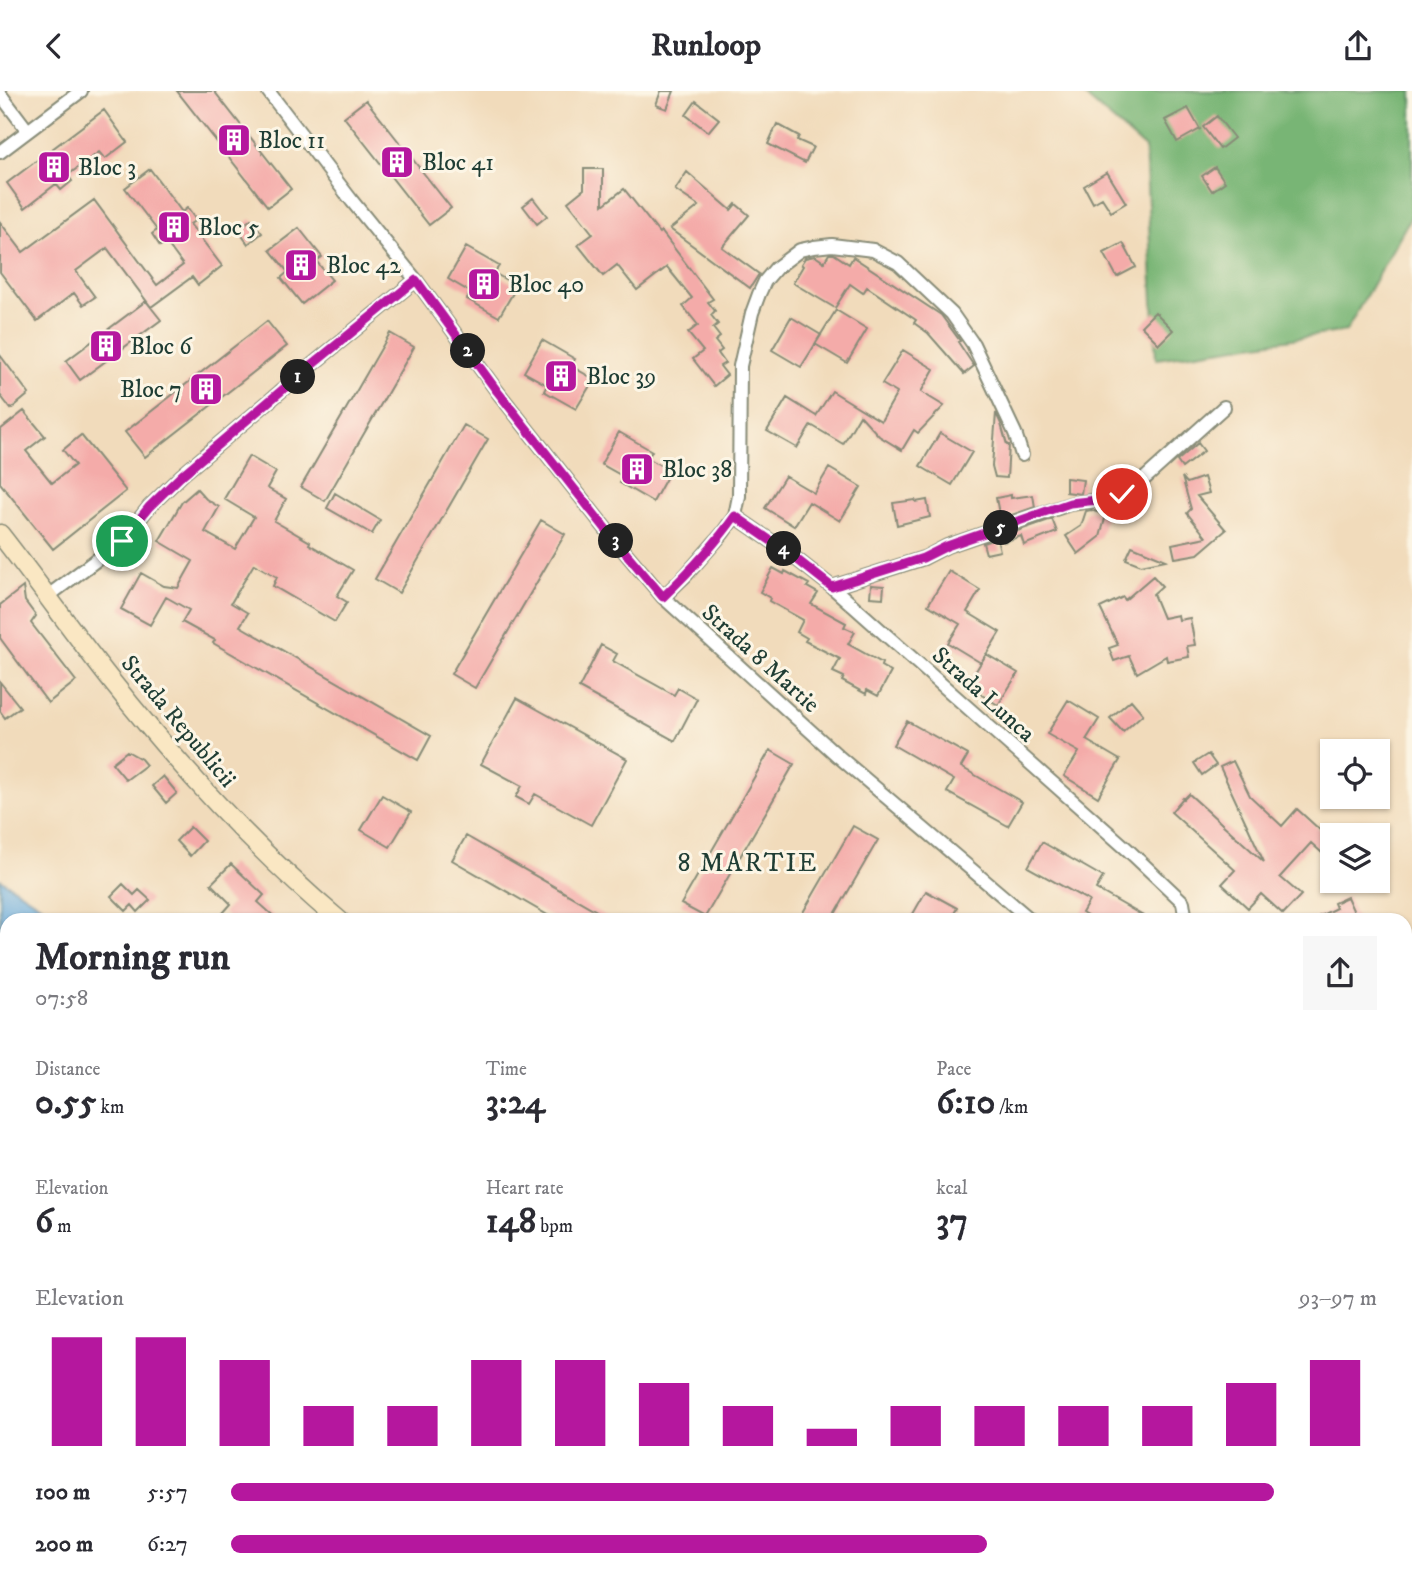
<!DOCTYPE html>
<meta charset="utf-8">
<style>
body{margin:0;font-family:"IM FELL DW Pica",serif;background:#f7f7f7;color:#2b2b33;height:100vh;display:flex;flex-direction:column;font-size:26px;white-space:nowrap}
*{box-sizing:border-box;margin:0}
p{font-size:23px;color:#7c7c81}
.icon{flex:none;width:38px;height:38px;fill:none;stroke:currentColor;stroke-width:2;stroke-linecap:round;stroke-linejoin:round}
.map{position:relative;flex:1;overflow:hidden}
.drawer{position:absolute;left:0px;top:822px;width:1412px;height:674px;display:flex;flex-direction:column;background:#fff;border-radius:21px 21px 0 0;box-shadow:0 2px 5px #0004}
.drawer>*{flex:none}
.controls{position:absolute;left:1320px;top:648px;display:grid;gap:14px}
.controls a{display:grid;place-items:center;width:70px;height:70px;border-radius:0px;background:#fff;box-shadow:0 2px 5px #0004;font-size:35px}
.pin{position:absolute;display:grid;place-items:center;width:60px;height:60px;color:#fff;margin:-30px;border:4px solid #fff;border-radius:50%;box-shadow:0 2px 7px #0007}
.km{position:absolute;width:35px;height:35px;margin:-18px;border-radius:50%;background:#222;color:#fff;font-size:19px;line-height:35px;text-align:center}
.round{display:grid;place-items:center;flex:none;width:74px;height:74px;border-radius:0px;background:#f7f7f7}
.headline{display:flex;align-items:center;justify-content:space-between;height:119px;padding:0 35px}
h1{font-size:38px;font-weight:700;line-height:52px}
.metrics{display:grid;grid-template-columns:repeat(3,1fr);gap:10px;height:119px;padding:7px 35px}
.metrics div{display:grid;align-content:center}
.metrics b{font-size:35px;font-weight:700}
.metrics small{font-size:19px;font-weight:400}
.metrics p{font-size:19px}
.chart{height:196px;padding:14px 35px}
.chart p{display:flex;justify-content:space-between}
.chart svg{width:100%;height:126px;margin-top:7px;stroke:#b5179e;stroke-width:6}
ul{padding:0 35px;list-style:none;font-size:23px}
li{display:grid;grid-template-columns:112px 84px 1fr;align-items:center;height:52px}
li i{height:18px;border-radius:9px;background:#b5179e}
header{display:flex;justify-content:space-between;align-items:center;height:91px;padding:0 35px;background:#fff;font-size:32px;font-weight:700}
.map>svg:first-child{display:block}
.green{fill:#95d388;stroke:#5a885e;stroke-width:2}
.forest{fill:#78b574;stroke:#4c7954;stroke-width:2}
.water{fill:#69abdd;stroke:#447488;stroke-width:2}
.building{fill:#f4aba9}
.lines{fill:none;stroke-linecap:round;stroke-linejoin:round}
.street-casing{stroke:#888c78;stroke-width:16}
.secondary-casing{stroke:#888c78;stroke-width:21}
.street{stroke:#fff;stroke-width:12}
.secondary{stroke:#fae7c3;stroke-width:18}
.rail{stroke:#1f3d34;stroke-width:5;stroke-dasharray:10 5;stroke-linecap:butt}
.route-casing{stroke:#fff;stroke-width:14}
.route{stroke:#b5179e;stroke-width:9}
.labels{text-anchor:middle;stroke-width:6;stroke-linejoin:round;paint-order:stroke}
.poi-label{font-size:24px;fill:#1f3d34;stroke:#fcf5e5;text-anchor:start}
.street-label{font-size:24px;fill:#1f3d34;stroke:#fcf5e5}
.neighbourhood-label{font-size:26px;letter-spacing:2px;fill:#1f3d34;stroke:#fcf5e5}
</style>
<header><svg class="icon" aria-label="back" viewBox="0 0 24 24"><path d="M15 5l-7 7 7 7"/></svg>Runloop<svg class="icon" aria-label="share" viewBox="0 0 24 24"><path d="M12 15V3M7 8l5-5 5 5M5 13v7h14v-7"/></svg></header>
<div class="map">
<svg width="1412" height="1496" viewBox="0 0 1412 1496">
<rect width="100%" height="100%" fill="#fcf5e5"/>
<filter id="ink" filterUnits="userSpaceOnUse"><feTurbulence type="fractalNoise" baseFrequency=".0143" numOctaves="2"/><feDisplacementMap in="SourceGraphic" scale="14" xChannelSelector="R" yChannelSelector="G"/><feConvolveMatrix kernelMatrix="1 2 1 2 8 2 1 2 1" color-interpolation-filters="sRGB"/></filter>
<filter id="wash" filterUnits="userSpaceOnUse"><feTurbulence type="fractalNoise" baseFrequency=".00686" numOctaves="4" result="noise"/><feDisplacementMap in="SourceGraphic" scale="28" xChannelSelector="R" yChannelSelector="G"/><feGaussianBlur stdDeviation="1.57" result="paint"/><feColorMatrix in="noise" values="0 0 0 0 0 0 0 0 0 0 0 0 0 0 0 0 0 1.4 0 .05"/><feComposite in="paint" operator="in"/></filter>
<g filter="url(#wash)">
<rect width="100%" height="100%" fill="#f1dbbb"/>
<path class="green" d="M459,1489H618L625,1496H472Z"/>
<path class="forest" d="M1079,0H1412V124L1346,240L1156,268L1145,57Z"/>
<path class="water" d="M0,788L63,829L7,830V842L0,838Z
M717,1489H752L757,1496H722Z"/>
<g id="blocks">
<path class="building" d="M177,0H214L291,98L268,116Z
M661,0H674L667,18L656,14Z
M366,9L451,117L429,134L344,26Z
M696,10L719,28L708,41L686,24Z
M1188,17L1200,38L1177,51L1165,29Z
M104,19L127,51L105,68L99,61L68,84L72,90L61,99L56,93L25,117L7,92Z
M1217,25L1234,47L1220,58L1203,36Z
M777,33L799,45L797,49L813,56L805,72L768,53Z
M1215,76L1225,91L1212,100L1202,85Z
M150,78L182,121L187,117L196,129L190,133L222,175L198,194L192,186L151,216L107,157L76,180L95,206L83,214L74,202L37,230L0,181V131L23,161L94,109L157,194L183,174L166,151L160,155L152,143L157,139L125,97Z
M584,78H603V114L624,98L659,142L661,140L713,208L708,211L715,220L711,224L718,233L713,237L720,246L715,250L722,259L718,262L725,272L720,275L727,284L714,295L693,268L703,260L688,242L698,234L683,215L692,207L667,176L637,199L617,174L603,185L578,154L593,143L568,111L584,98Z
M687,81L731,119L736,113L749,124L722,156L759,183L750,197L670,138L699,115L675,99Z
M1107,81L1126,112L1111,121L1102,107L1093,112L1084,95Z
M533,107L547,125L537,133L523,115Z
M251,128L262,142L248,153L238,139Z
M299,137L322,166L316,170L332,189L302,213L281,187L288,181L270,159Z
M1123,152L1136,176L1117,186L1104,162Z
M466,156L499,175L494,182L517,195L499,226L467,208L470,201L448,188Z
M829,163H834L849,173L853,166L941,224L960,250L958,251L974,275L964,283L928,242L914,232L916,229L867,196L863,202L850,193L835,217L793,192L803,175L801,173L805,167L815,165L824,171Z
M146,210L161,229L80,289L66,270Z
M836,219L867,238L847,272L815,253Z
M1155,221L1173,239L1159,253L1141,235Z
M791,226L821,244L801,276L772,259Z
M267,230L287,255L145,366L125,341Z
M390,242L414,256L325,410L301,396Z
M542,249L575,268L571,275L594,288L576,318L544,300L547,294L524,281Z
M903,259L934,278L921,301L944,315L918,342L914,339L902,359L879,345L860,324L843,353L811,334L797,357L767,340L787,307L816,325L832,300L881,330L897,302L882,293Z
M0,264L29,303L11,318L0,304Z
M24,320L45,345L26,360L52,392L75,374L63,359L81,344L126,400L53,458L0,392V339Z
M996,322L1001,333L1007,354H1009L1007,387L995,386L992,375Z
M464,334L488,348L399,502L375,488Z
M619,341L652,360L648,367L670,380L653,411L620,392L624,386L601,373Z
M940,342L972,361L952,394L920,375Z
M1198,352L1204,360L1182,377L1177,370Z
M249,365L276,381L267,397L286,408L274,430L310,451L309,453L353,479L337,505L347,511L335,531L273,495L277,486L254,473L231,512L248,522L240,535L431,645L418,669L213,552L215,549L182,531L189,519L166,506L150,534L121,518L141,482L164,495L178,497L193,470L159,450L182,411L197,398L206,408L219,416L205,441L235,458L254,426L224,408Z
M829,377L861,396L840,430L809,411L794,435L765,417L785,385L814,402Z
M1182,386L1187,392L1204,386L1209,402L1197,405L1226,439L1198,463L1175,467L1172,453L1206,446L1187,422L1191,418Z
M1066,387L1083,389L1081,403L1066,401Z
M335,402L380,429L372,443L327,417Z
M1011,404V407L1033,404L1035,416L1000,428L996,407Z
M915,409L916,411L927,409L930,426L897,434L893,412Z
M1091,419L1106,424L1100,446L1078,463L1066,445L1081,435L1086,420Z
M1052,428L1057,441L1024,454L1021,445L1004,451L1003,445Z
M541,429L565,443L475,597L451,583Z
M997,447L1000,460L986,463L983,452Z
M1132,455L1166,469L1141,474L1126,468Z
M773,477L784,483L785,480L809,493L807,496L818,502L811,513L846,532L844,536L855,541L848,553L882,572L881,575L891,581L878,605L867,599L866,603L842,590L844,586L833,581L840,568L805,550L807,547L797,541L803,529L769,510L770,507L760,501Z
M949,480L980,499L967,521L1000,541L981,572L948,552L960,533L928,514Z
M1153,485L1162,495L1153,503L1163,527L1178,524L1179,529L1190,527L1195,554L1187,555L1189,566L1167,570L1166,565L1137,582L1129,565L1114,570L1109,557L1118,554L1100,517L1123,506L1125,509Z
M871,494L884,495L883,507L870,506Z
M23,496L25,510L36,525L31,532L76,590L48,612L0,547V514Z
M601,554L617,563L613,570L674,604L678,597L697,608L675,650L579,597Z
M986,563L1018,582L998,614L967,595Z
M0,591L20,616L5,627L0,620Z
M517,607L627,668L591,734L535,703L529,713L516,706L522,695L481,673Z
M1068,609L1099,628L1086,649L1120,669L1098,706L1064,685L1079,661L1047,643Z
M1131,609L1143,623L1123,641L1110,627Z
M907,630L968,664L961,676L1022,711L1008,735L947,701L954,689L893,654Z
M770,659L794,673L705,826L681,813Z
M127,660L141,668L146,674L126,689L112,672Z
M1208,663L1216,674L1202,684L1194,672Z
M1233,670L1250,705L1282,735L1297,718L1332,750V771L1311,752L1280,786L1301,804L1283,823L1261,803L1248,817L1222,793L1235,779L1171,721L1183,707L1184,708L1189,703L1264,771L1220,676Z
M163,685L177,702L166,712L152,695Z
M382,704L411,721L390,756L361,739Z
M853,735L878,749L831,830H798Z
M190,736L204,750L190,765L176,750Z
M466,745L614,830H558L452,769Z
M1042,751L1103,786L1096,798L1152,830H1095L1082,822L1089,810L1028,776Z
M231,773L264,804L258,811L279,830H232L223,822L231,813L211,793Z
M123,793L134,804L139,799L150,809L138,821L132,814L126,820L111,805Z
M926,800L957,817L950,830H909Z
M1347,806L1358,830H1310L1336,817L1334,812Z"/>
</g>
</g>
<g filter="url(#ink)">
<use href="#blocks" fill-opacity="0" stroke="#888c78" stroke-width="2"/>
<g class="lines">
<g class="street-casing">
<path id="street" d="M268,0L352,110L416,189L497,300L613,447L663,506L838,665L1032,830
M0,3L28,40
M0,61L81,0
M735,425L790,463L832,496L1128,759L1183,811L1186,830
M832,496L924,467L947,455L1070,413L1107,408L1122,403L1143,389L1224,316
M48,505L122,450L149,416L182,384L313,273L416,189
M663,506L686,484L722,443L735,425L739,405L740,275L752,222L759,203L765,190L776,177L800,159L814,156L832,154L873,159L898,172L952,223L973,253L1015,342L1022,364
M790,1489L796,1496
M1140,1496L1144,1489"/>
</g>
<g class="secondary-casing">
<path id="secondary" d="M0,443C37,490 72,540 109,587C179,675 254,758 340,830
M0,930L7,934
M637,1489L643,1496
M998,1489L1002,1496"/>
</g>
<use href="#street" class="street"/>
<use href="#secondary" class="secondary"/>
<path class="rail" d="M0,1388L7,1390
M444,1489L457,1496"/>
</g>
</g>
<g class="lines" filter="url(#ink)">
<g class="route-casing">
<path id="route" d="M122,450L149,416L182,384L313,273L416,189L497,300L613,447L663,506C689,481 714,455 735,425L790,463L832,496L923,467L947,455L1070,412L1107,408L1122,403"/>
</g>
<use href="#route" class="route"/>
</g>
<defs>
<g id="building-square" transform="scale(1.75)"><rect x="-9" y="-9" width="18" height="18" rx="4" fill="#b5179e" stroke="#fcf5e5"/><path d="M-4-6H4V6H1V3H-1V6H-4ZM-2.5-4.3h1.7v1.8h-1.7ZM.8-4.3h1.7v1.8H.8ZM-2.5-1h1.7V.8h-1.7ZM.8-1h1.7V.8H.8Z" fill="#fff"/></g>
</defs>
<g fill-rule="evenodd">
<use href="#building-square" x="234" y="49"/>
<use href="#building-square" x="397" y="71"/>
<use href="#building-square" x="54" y="76"/>
<use href="#building-square" x="174" y="136"/>
<use href="#building-square" x="301" y="174"/>
<use href="#building-square" x="484" y="193"/>
<use href="#building-square" x="106" y="255"/>
<use href="#building-square" x="561" y="285"/>
<use href="#building-square" x="206" y="298"/>
<use href="#building-square" x="637" y="378"/>
</g>
<g class="labels">
<g class="poi-label">
<text x="258" y="57">Bloc 11</text>
<text x="422" y="79">Bloc 41</text>
<text x="78" y="84">Bloc 3</text>
<text x="198" y="144">Bloc 5</text>
<text x="326" y="182">Bloc 42</text>
<text x="508" y="201">Bloc 40</text>
<text x="130" y="263">Bloc 6</text>
<text x="586" y="293">Bloc 39</text>
<text x="182" y="306" text-anchor="end">Bloc 7</text>
<text x="662" y="386">Bloc 38</text>
</g>
<g class="street-label">
<text transform="translate(761 567) rotate(42)" y="8">Strada 8 Martie</text>
<text transform="translate(984 603) rotate(42)" y="8">Strada Lunca</text>
<text transform="translate(179 630) rotate(50)" y="8">Strada Republicii</text>
</g>
<g class="neighbourhood-label">
<text x="748" y="780">8 MARTIE</text>
</g>
</g>
</svg>
<div class="controls">
<a><svg class="icon" aria-label="locate" viewBox="0 0 24 24"><circle cx="12" cy="12" r="6"/><path d="M12 2v4M12 18v4M2 12h4M18 12h4"/></svg></a>
<a><svg class="icon" aria-label="layers" viewBox="0 0 24 24"><path d="M12 4l9 5-9 5-9-5zM3 14l9 5 9-5"/></svg></a>
</div>
<div class="pin" style="left:122px;top:450px;background:#1e9e55"><svg class="icon" aria-label="arrive" viewBox="0 0 24 24"><path d="M6 21V4h12l-3 4 3 4H6"/></svg></div>
<div class="pin" style="left:1122px;top:403px;background:#d93025"><svg class="icon" aria-label="check" viewBox="0 0 24 24"><path d="M5 12l5 5 9-10"/></svg></div>
<b class="km" style="left:298px;top:286px">1</b>
<b class="km" style="left:468px;top:260px">2</b>
<b class="km" style="left:616px;top:450px">3</b>
<b class="km" style="left:784px;top:458px">4</b>
<b class="km" style="left:1001px;top:437px">5</b>
<section class="drawer">
<div class="headline"><div><h1>Morning run</h1><p>07:58</p></div><a class="round"><svg class="icon" aria-label="share" viewBox="0 0 24 24"><path d="M12 15V3M7 8l5-5 5 5M5 13v7h14v-7"/></svg></a></div>
<div class="metrics">
<div><p>Distance</p><b>0.55<small> km</small></b></div>
<div><p>Time</p><b>3:24</b></div>
<div><p>Pace</p><b>6:10<small> /km</small></b></div>
</div>
<div class="metrics">
<div><p>Elevation</p><b>6<small> m</small></b></div>
<div><p>Heart rate</p><b>148<small> bpm</small></b></div>
<div><p>kcal</p><b>37</b></div>
</div>
<div class="chart"><p><span>Elevation</span>93–97 m</p>
<svg viewBox="0 0 160 44" preserveAspectRatio="none"><path d="M5 44V6M15 44V6M25 44V14M35 44V30M45 44V30M55 44V14M65 44V14M75 44V22M85 44V30M95 44V38M105 44V30M115 44V30M125 44V30M135 44V30M145 44V22M155 44V14"/></svg>
</div>
<ul>
<li><b>100 m</b>5:57<i style="width:91%"></i></li>
<li><b>200 m</b>6:27<i style="width:66%"></i></li>
</ul>
</section>
</div>
